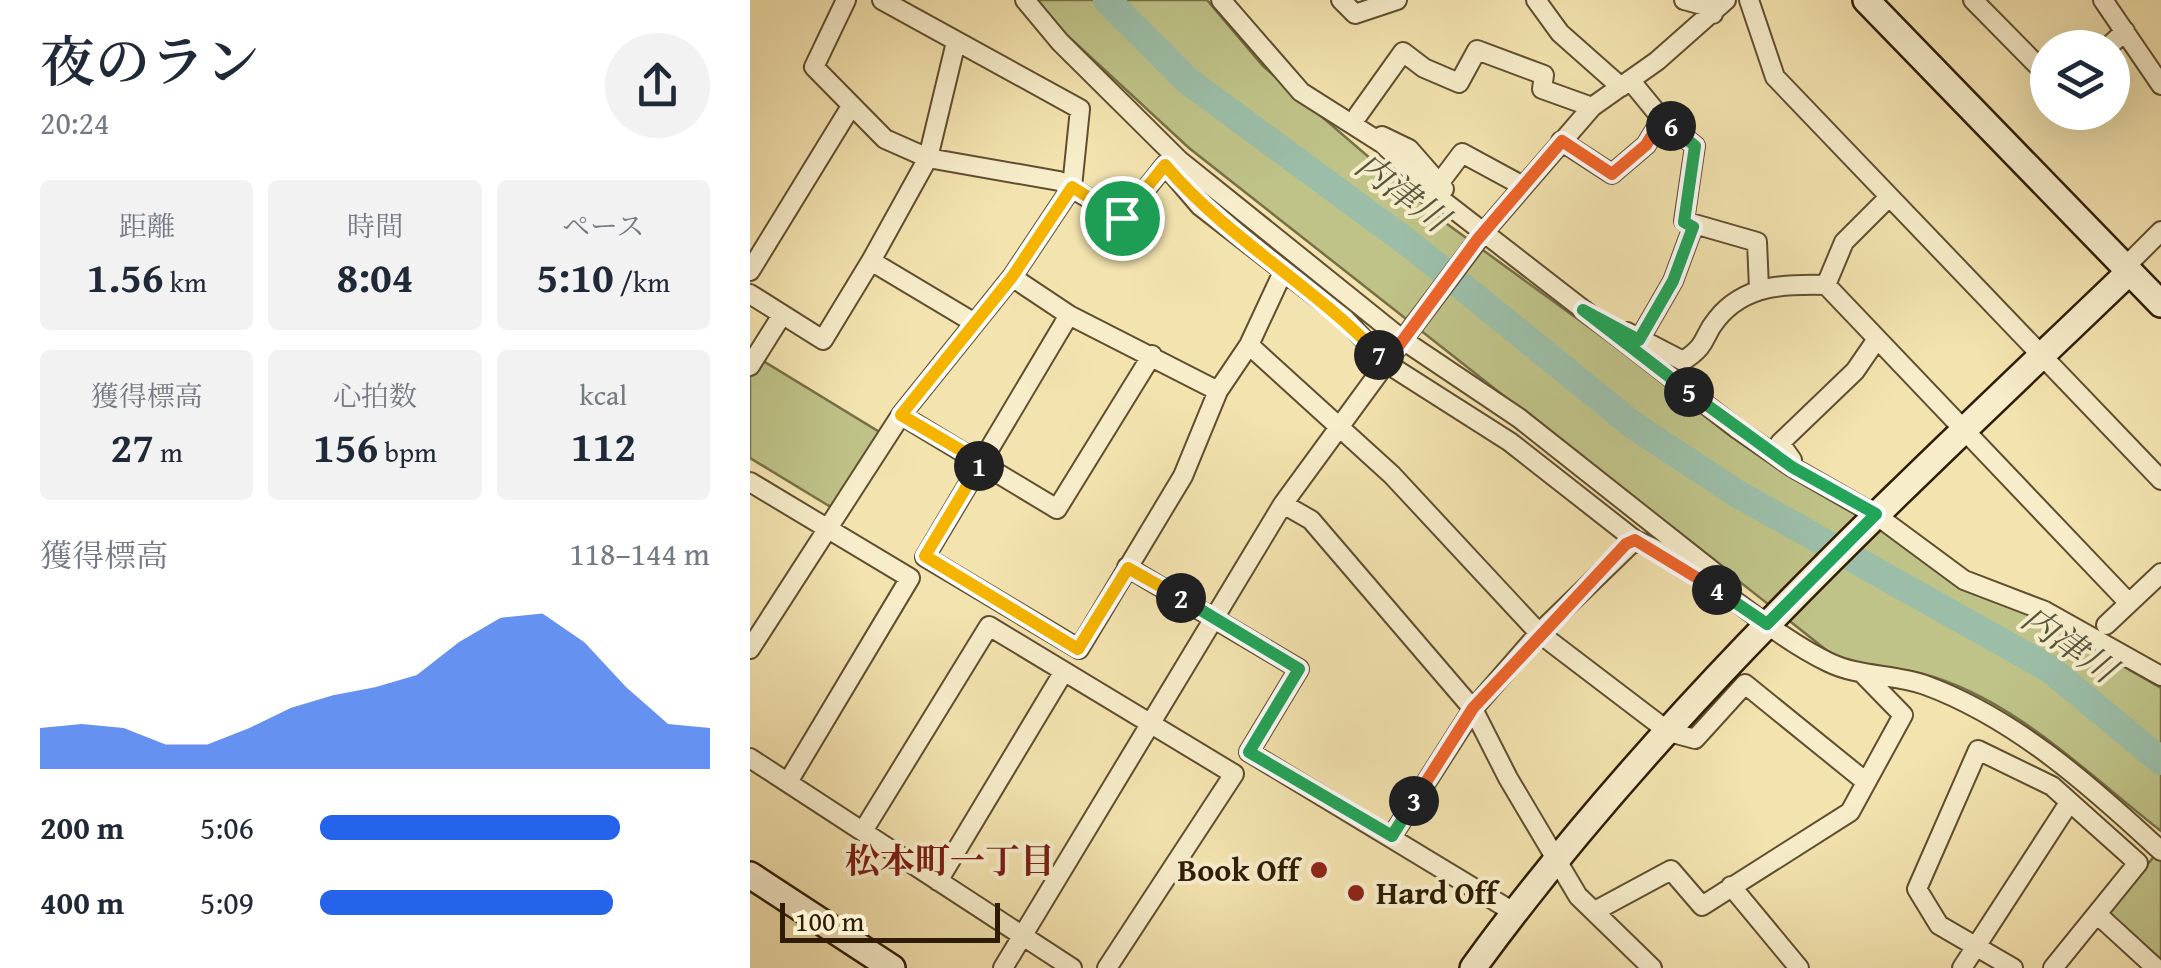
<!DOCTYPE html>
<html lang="ja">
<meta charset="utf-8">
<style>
body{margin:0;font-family:"Gentium Book Plus","Noto Serif JP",serif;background:#f2f2f3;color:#1f2937;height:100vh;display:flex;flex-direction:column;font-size:38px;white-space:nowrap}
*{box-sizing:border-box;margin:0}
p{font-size:32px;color:#747a83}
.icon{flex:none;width:55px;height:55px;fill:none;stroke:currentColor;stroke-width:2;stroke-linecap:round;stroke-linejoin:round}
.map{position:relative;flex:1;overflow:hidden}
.sheet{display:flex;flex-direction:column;background:#fff;width:750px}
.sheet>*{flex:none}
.fabs{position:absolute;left:1280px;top:30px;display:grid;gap:20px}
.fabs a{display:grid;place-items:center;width:100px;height:100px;border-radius:50%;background:#fff;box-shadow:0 10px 40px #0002;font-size:50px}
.scale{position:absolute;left:30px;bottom:25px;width:220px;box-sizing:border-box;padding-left:10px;border:5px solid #2f1c04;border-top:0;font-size:28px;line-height:35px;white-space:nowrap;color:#2f1c04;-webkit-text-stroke:8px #f7edcb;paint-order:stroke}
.pin{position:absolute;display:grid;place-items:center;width:85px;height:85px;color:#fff;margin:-42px;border:5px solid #fff;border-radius:50%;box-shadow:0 2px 10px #0007}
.km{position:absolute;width:50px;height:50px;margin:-25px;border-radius:50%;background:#222;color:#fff;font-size:28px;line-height:50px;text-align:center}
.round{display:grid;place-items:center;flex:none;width:105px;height:105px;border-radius:52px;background:#f2f2f3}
.summary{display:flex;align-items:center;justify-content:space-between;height:170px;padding:0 40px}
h1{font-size:55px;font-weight:600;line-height:75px}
.metrics{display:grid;grid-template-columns:repeat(3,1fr);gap:15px;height:170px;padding:10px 40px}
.metrics div{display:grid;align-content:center;border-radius:10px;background:#f2f2f3;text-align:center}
.metrics b{font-size:42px;font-weight:600}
.metrics small{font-size:28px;font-weight:400}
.metrics p{font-size:28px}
.chart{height:280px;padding:20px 40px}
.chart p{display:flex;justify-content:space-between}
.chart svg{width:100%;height:180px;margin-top:10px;fill:#2563eb;opacity:.7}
ul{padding:0 40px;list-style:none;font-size:32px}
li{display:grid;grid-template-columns:160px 120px 1fr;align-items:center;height:75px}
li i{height:25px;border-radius:12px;background:#2563eb}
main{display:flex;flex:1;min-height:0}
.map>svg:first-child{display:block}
.green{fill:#bfc388;stroke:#777046;stroke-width:2.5}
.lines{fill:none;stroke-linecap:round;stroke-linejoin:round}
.river{stroke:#9cbea8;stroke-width:28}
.street-casing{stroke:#604e2f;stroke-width:22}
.secondary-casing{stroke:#2f1c04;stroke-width:30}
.street{stroke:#f7edcb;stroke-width:18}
.secondary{stroke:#f7edcb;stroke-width:25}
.split-1-casing{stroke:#fff;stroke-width:20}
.split-2-casing{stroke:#fff;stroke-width:20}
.split-3-casing{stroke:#fff;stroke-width:20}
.split-4-casing{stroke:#fff;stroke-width:20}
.split-5-casing{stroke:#fff;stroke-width:20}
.split-6-casing{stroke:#fff;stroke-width:20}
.split-7-casing{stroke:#fff;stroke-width:20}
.split-8-casing{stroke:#fff;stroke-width:20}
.split-1{stroke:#f5b400;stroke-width:12}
.split-2{stroke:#f5b400;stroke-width:12}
.split-3{stroke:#22a559;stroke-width:12}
.split-4{stroke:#f0652b;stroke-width:12}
.split-5{stroke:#22a559;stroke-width:12}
.split-6{stroke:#22a559;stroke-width:12}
.split-7{stroke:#f0652b;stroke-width:12}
.split-8{stroke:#f5b400;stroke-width:12}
.poi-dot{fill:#8f2418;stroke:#f7edcb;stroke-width:4}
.labels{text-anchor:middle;stroke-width:8;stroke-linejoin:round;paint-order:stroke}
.poi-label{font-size:32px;font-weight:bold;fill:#2f1c04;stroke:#f7edcb;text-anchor:end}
.water-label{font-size:35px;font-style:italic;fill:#55553d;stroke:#f7edcb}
.neighbourhood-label{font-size:35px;font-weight:bold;fill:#7a1f14;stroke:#f7edcb}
</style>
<main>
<section class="sheet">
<div class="summary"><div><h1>夜のラン</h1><p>20:24</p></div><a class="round"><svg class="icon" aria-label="share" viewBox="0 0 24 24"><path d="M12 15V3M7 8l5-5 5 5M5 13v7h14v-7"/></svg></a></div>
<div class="metrics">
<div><p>距離</p><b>1.56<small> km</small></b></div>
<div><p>時間</p><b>8:04</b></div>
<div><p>ペース</p><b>5:10<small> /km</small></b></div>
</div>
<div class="metrics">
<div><p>獲得標高</p><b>27<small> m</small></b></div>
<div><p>心拍数</p><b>156<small> bpm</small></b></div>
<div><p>kcal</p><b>112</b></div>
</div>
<div class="chart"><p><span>獲得標高</span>118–144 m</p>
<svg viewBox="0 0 160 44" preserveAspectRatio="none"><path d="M0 44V34L10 33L20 34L30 38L40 38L50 34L60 29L70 26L80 24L90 21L100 13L110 7L120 6L130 13L140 24L150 33L160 34V44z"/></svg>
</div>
<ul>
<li><b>200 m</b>5:06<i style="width:77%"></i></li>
<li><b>400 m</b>5:09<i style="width:75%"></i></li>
</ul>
</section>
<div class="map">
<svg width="1411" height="968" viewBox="0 0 1411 968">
<rect width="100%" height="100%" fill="#f3e3af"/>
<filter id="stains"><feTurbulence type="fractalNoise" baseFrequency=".002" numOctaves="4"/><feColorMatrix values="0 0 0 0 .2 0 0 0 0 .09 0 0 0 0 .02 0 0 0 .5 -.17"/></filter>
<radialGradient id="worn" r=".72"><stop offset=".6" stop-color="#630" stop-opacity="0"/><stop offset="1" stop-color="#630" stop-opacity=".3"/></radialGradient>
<path class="green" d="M279,0H457L513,66L693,221L983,432L1079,494L1363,652L1373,666L1411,688V831C1340,776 1262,697 1173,674C1146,667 1116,665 1089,660L439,148Z
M10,359L131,433L86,504L79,506L0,458V376Z
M1405,855L1411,860V965L1357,916Z"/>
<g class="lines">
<path class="river" d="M357,0L438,81L661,245L883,425L986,493L1300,669L1411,761"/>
<g class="street-casing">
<path id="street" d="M96,0L64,67L135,139L178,158L309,181L373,218L415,165L450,206L594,318L636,363L760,442L885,540
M275,0L310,42L429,160L653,340L769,418L974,580L977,597
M471,0L551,92L633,144L688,197L986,428L1042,467L1126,515L1214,580L1295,611L1411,676
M591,0L605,14L647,0
M786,0L810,33L871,87
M934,0L956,6L963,14
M999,0L1025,77L1411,480
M1223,0L1298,76
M1353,0L1411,85
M1357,48L1375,31
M880,80L912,119L945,146L934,221L1007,242L1009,288
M608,115L653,52L674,68L709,83L727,50L794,75L792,89L842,107
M632,136L659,149L694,189
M811,141L862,174L896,145L912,119
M691,181L712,153L773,186
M121,261L178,158L206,42
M1374,268L1411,231
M0,271L100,108
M262,277L319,315L468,391
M1076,285L1379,603
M0,294L73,340L121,261L223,322
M319,315L175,557L329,649L433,476L468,391L499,345L532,274
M877,332L933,361C960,343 951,338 967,319C995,284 1036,284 1076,285L1094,242L1139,197
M889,340L923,281L943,227
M499,345L642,475L789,633L919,732L945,739L995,684L1116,782
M0,366L32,315
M151,415L307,509L402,355
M1042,460L1030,443L1105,371L1127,339
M0,482L160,578L38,782
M533,504L561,520L723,709L758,778L828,896L902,968
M377,567L549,669L499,752L765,913
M1356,625L1411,573
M0,649L151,415L262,277L322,187L330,109L132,0
M0,758L322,968
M113,831L239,626L484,774L357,968
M642,836L723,709L789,633L885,540C956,568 1010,629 1078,662C1108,677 1144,674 1175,685C1265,718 1341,786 1411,851
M188,881L313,673
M981,886L1049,968
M845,911L921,870L952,906L1100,812L1153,715L1112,673
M1347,914L1406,968
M253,968L533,504L661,329L734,232L842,107L907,61L976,0
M1212,968L1319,803
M1263,968L1189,925L1167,889L1228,750L1302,786L1388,863L1303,968"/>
</g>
<g class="secondary-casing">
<path id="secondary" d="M1116,0L1411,304
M0,875L142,968
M723,968C911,710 1149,493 1378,273"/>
</g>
<use href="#street" class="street"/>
<use href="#secondary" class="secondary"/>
</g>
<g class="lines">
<g class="split-1-casing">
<path id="split-1" d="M229,466L231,462L151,415L262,277L322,187L372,218"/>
</g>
<g class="split-2-casing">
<path id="split-2" d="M229,466L175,556L328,649L378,568L431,598"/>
</g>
<g class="split-3-casing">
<path id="split-3" d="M431,598L549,669L499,752L642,836L664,801"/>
</g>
<g class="split-4-casing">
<path id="split-4" d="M664,801L723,708L876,544L885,540L967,590"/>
</g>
<g class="split-5-casing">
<path id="split-5" d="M939,392L1042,467L1126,514L1017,624L967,590"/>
</g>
<g class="split-6-casing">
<path id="split-6" d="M921,126L945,146L934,222L943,227L923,281L889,340L833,310L939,392"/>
</g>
<g class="split-7-casing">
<path id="split-7" d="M629,355L636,363L727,240L812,141L862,174L896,145L912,119L921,126"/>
</g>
<g class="split-8-casing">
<path id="split-8" d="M372,218L415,165C478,239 563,285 629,355"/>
</g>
<use href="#split-1" class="split-1"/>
<use href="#split-2" class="split-2"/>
<use href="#split-3" class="split-3"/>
<use href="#split-4" class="split-4"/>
<use href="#split-5" class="split-5"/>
<use href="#split-6" class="split-6"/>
<use href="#split-7" class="split-7"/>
<use href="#split-8" class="split-8"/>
</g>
<g class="poi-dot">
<circle cx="569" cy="870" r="10"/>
<circle cx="606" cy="893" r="10"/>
</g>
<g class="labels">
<g class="poi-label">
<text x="549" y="881">Book Off</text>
<text x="626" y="904" text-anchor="start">Hard Off</text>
</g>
<g class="water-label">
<text transform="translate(652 192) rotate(37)" y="12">内津川</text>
<text transform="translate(1319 644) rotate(35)" y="12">内津川</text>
</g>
<g class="neighbourhood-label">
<text x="200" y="873">松本町一丁目</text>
</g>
</g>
<rect width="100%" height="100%" filter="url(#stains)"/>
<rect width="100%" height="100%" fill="url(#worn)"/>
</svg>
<div class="fabs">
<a><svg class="icon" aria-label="layers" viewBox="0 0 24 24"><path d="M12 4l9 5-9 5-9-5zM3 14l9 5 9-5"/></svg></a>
</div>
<div class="scale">100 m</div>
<div class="pin" style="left:372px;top:218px;background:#1e9e55"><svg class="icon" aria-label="arrive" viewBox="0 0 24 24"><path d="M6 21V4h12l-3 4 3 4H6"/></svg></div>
<b class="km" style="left:229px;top:466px">1</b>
<b class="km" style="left:431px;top:598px">2</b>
<b class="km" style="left:664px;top:801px">3</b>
<b class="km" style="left:967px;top:590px">4</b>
<b class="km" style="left:939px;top:392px">5</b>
<b class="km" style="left:921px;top:126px">6</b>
<b class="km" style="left:629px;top:355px">7</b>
</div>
</main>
